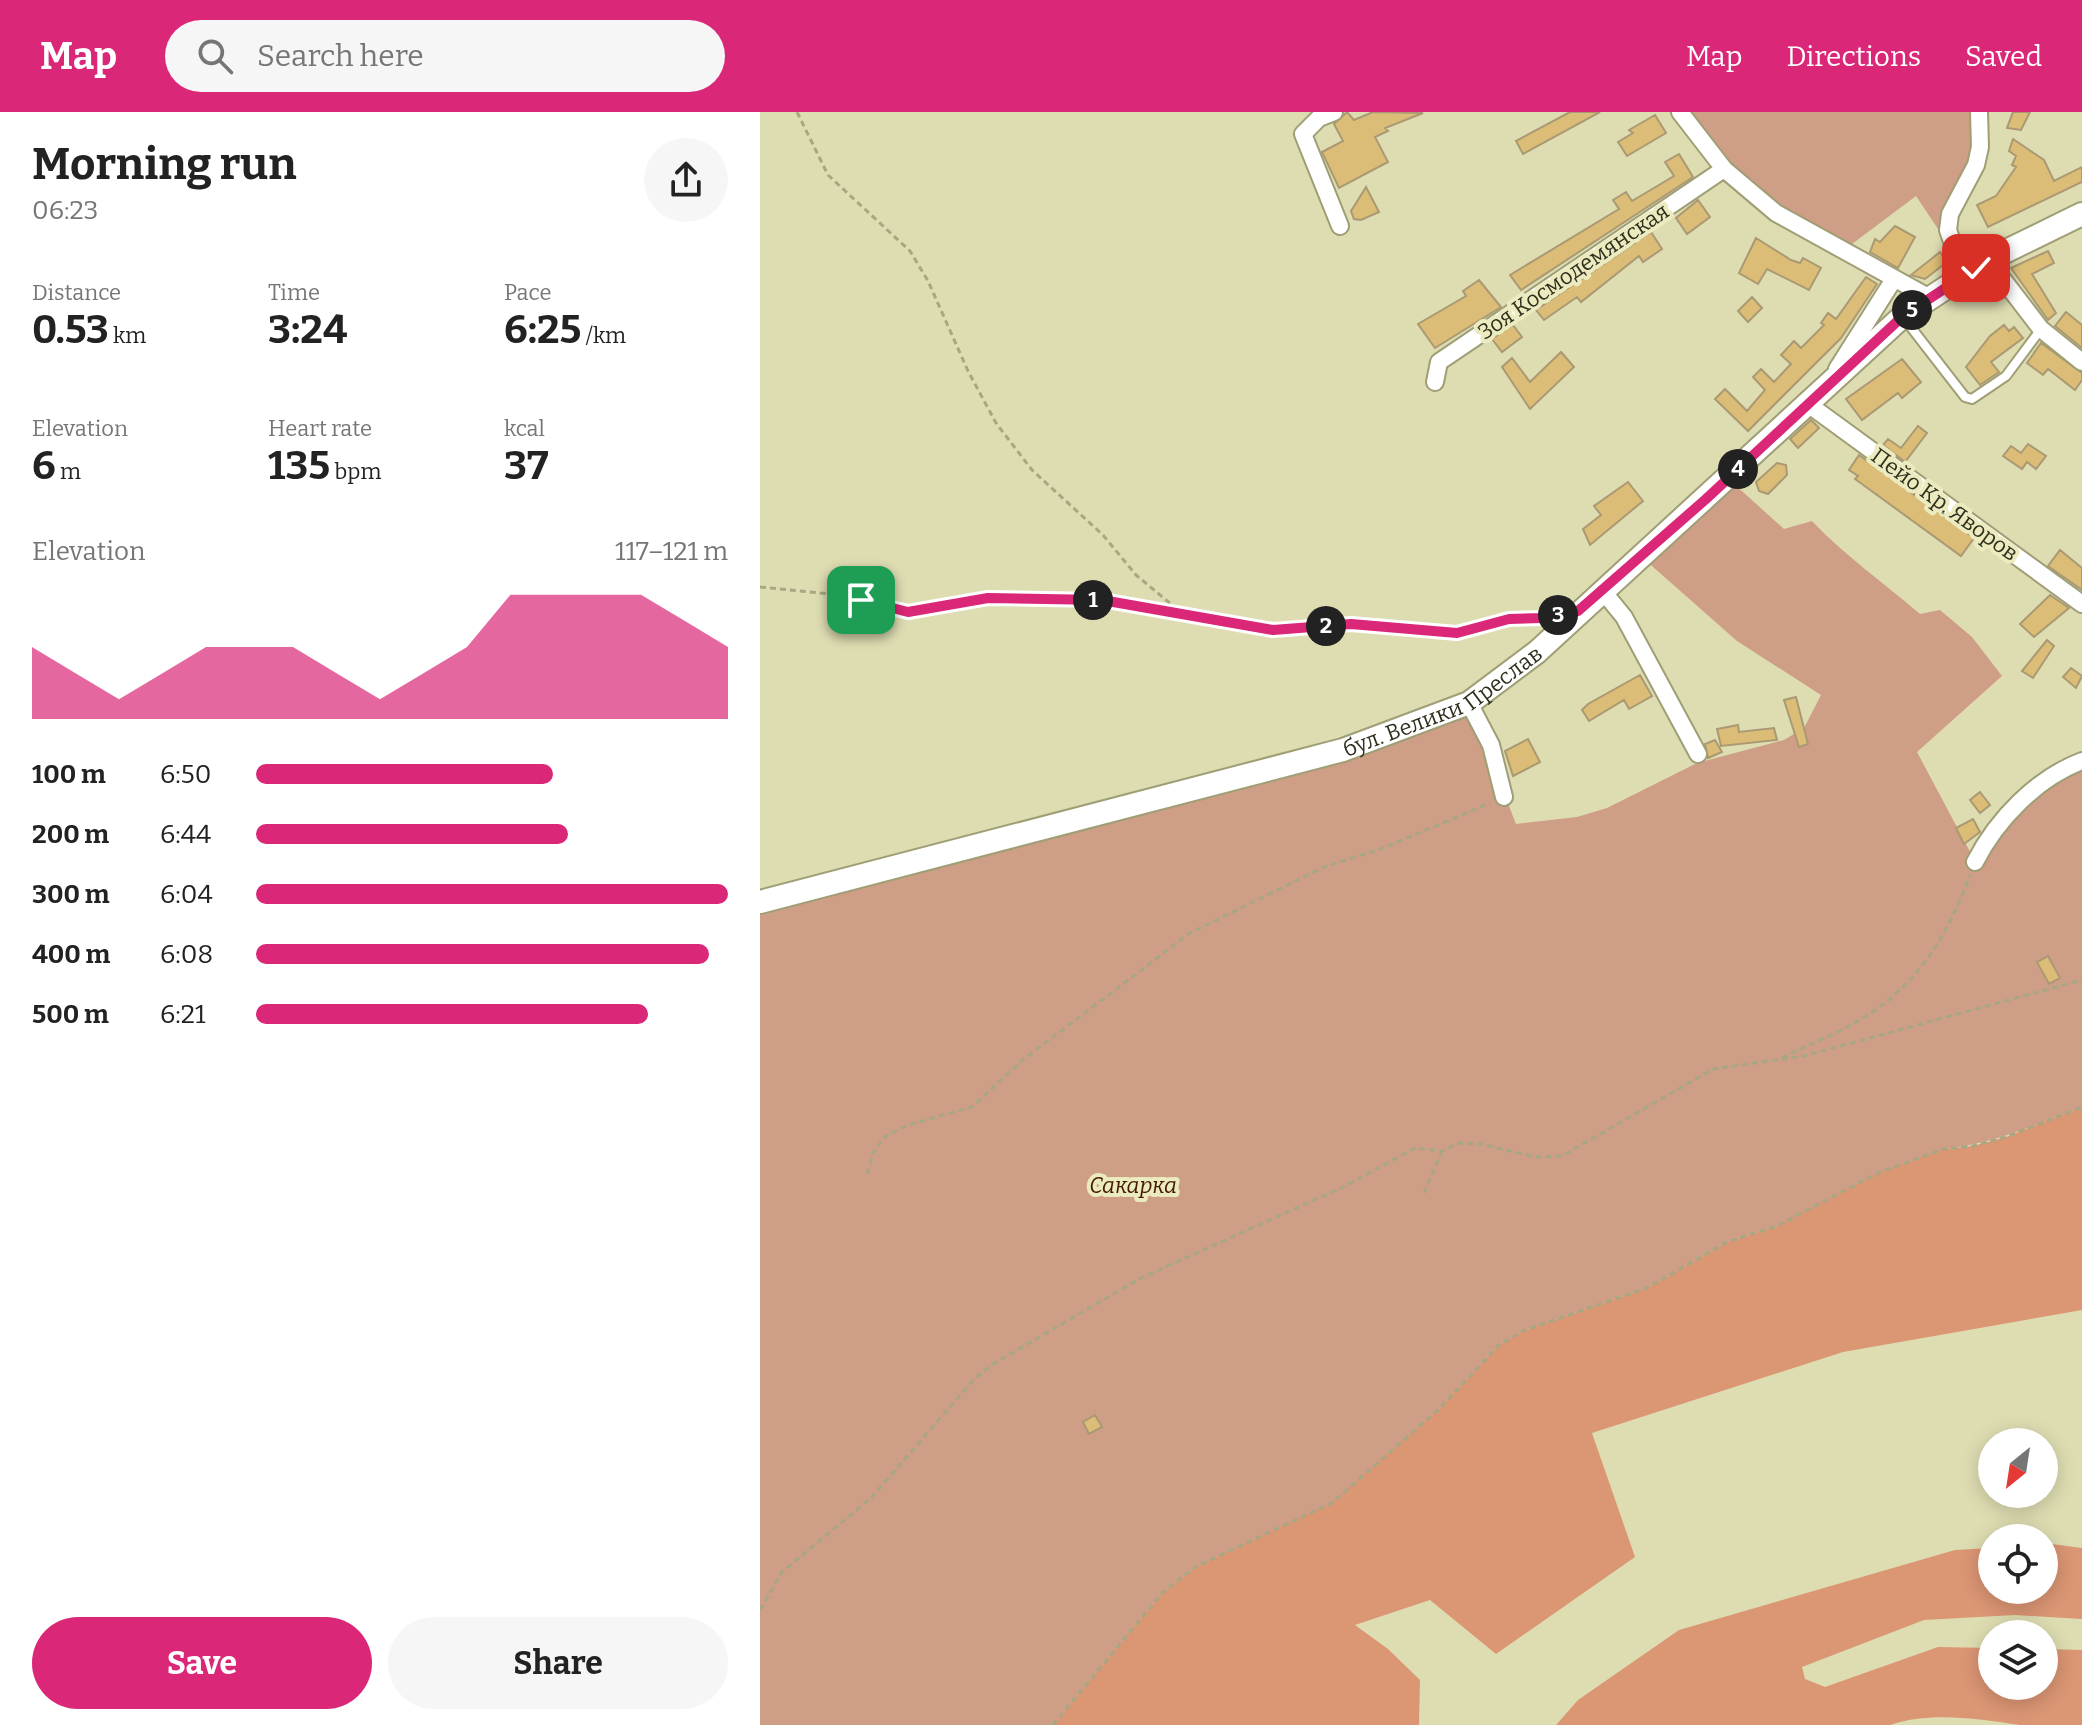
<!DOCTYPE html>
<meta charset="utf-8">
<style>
body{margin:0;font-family:Bitter,serif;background:#f6f6f6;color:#222;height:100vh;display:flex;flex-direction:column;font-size:30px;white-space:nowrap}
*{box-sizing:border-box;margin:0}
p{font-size:26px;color:#767676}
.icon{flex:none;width:44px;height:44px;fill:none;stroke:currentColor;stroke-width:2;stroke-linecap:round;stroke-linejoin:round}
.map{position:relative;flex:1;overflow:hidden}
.side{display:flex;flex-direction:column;background:#fff;width:760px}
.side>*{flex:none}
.needle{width:52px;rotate:210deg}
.fabs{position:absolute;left:1218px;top:1316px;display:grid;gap:16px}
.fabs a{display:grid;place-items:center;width:80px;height:80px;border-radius:50%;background:#fff;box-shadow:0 4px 20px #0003;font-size:40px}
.pin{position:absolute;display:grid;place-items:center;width:68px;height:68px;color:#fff;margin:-34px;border-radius:16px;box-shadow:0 4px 12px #0006}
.km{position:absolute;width:40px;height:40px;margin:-20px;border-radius:50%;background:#222;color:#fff;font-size:22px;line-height:40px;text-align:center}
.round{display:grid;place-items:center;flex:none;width:84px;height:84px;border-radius:42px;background:#f6f6f6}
.head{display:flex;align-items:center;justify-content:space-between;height:136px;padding:0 32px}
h1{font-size:44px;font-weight:700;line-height:60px}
.figures{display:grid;grid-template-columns:repeat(3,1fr);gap:12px;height:136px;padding:8px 32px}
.figures div{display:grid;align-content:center}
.figures b{font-size:40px;font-weight:700}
.figures small{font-size:22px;font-weight:400}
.figures p{font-size:22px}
.chart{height:224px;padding:16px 32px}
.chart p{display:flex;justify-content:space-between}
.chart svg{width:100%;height:144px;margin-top:8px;fill:#db2777;opacity:.7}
.cta{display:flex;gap:16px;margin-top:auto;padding:16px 32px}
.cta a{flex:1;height:92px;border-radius:48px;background:#db2777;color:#fff;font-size:32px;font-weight:700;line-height:92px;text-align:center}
.cta a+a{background:#f6f6f6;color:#222}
ul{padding:0 32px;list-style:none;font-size:26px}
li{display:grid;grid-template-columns:128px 96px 1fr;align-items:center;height:60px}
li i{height:20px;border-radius:10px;background:#db2777}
header{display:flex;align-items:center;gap:48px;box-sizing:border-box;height:112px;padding:0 40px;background:#db2777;color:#fff}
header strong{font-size:38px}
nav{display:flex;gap:44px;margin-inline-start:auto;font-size:28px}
.search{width:560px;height:72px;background:#f6f6f6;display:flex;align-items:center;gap:20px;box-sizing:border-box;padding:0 28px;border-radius:44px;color:#767676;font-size:30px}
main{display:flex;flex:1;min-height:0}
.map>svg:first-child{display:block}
.green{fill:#cf9e86}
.forest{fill:#db9674}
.building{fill:#dbbd77;stroke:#aa9972;stroke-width:2}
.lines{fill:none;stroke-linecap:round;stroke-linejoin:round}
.lane-casing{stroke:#9f9e75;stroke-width:12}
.street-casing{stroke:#9f9e75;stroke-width:20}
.secondary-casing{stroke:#9f9e75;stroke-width:26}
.path{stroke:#a8a784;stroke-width:3;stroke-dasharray:6 4;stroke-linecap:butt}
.lane{stroke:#fff;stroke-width:8}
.street{stroke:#fff;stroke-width:16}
.secondary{stroke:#fff;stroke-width:22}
.route-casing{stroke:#fff;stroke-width:16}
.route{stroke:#db2777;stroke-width:10}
.labels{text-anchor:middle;stroke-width:8;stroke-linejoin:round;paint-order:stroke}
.street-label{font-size:22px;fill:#302f1e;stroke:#ebebbf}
.park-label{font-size:22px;font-style:italic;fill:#451a02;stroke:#ebebbf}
</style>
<header>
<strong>Map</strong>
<div class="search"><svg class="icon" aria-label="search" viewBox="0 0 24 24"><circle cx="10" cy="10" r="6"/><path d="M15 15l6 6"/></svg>Search here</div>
<nav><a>Map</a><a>Directions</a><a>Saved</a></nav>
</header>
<main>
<section class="side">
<div class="head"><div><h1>Morning run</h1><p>06:23</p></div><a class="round"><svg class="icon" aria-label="share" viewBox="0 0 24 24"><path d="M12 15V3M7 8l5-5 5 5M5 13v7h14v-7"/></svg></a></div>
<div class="figures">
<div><p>Distance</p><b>0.53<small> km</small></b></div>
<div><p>Time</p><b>3:24</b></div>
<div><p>Pace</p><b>6:25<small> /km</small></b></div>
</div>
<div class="figures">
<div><p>Elevation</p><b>6<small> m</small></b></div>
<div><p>Heart rate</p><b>135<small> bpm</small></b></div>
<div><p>kcal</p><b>37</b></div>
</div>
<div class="chart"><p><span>Elevation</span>117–121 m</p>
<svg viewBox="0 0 160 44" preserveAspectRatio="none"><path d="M0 44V22L10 30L20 38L30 30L40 22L50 22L60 22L70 30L80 38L90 30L100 22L110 6L120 6L130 6L140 6L150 14L160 22V44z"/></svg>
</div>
<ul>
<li><b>100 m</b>6:50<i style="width:63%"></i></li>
<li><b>200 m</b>6:44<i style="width:66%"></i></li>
<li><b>300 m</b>6:04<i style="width:100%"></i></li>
<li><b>400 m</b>6:08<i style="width:96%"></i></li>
<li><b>500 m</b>6:21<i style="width:83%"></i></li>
</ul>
<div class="cta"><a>Save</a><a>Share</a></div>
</section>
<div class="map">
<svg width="1322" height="1613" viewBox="0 0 1322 1613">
<rect width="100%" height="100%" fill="#deddb2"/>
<path class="green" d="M920,0H1220C1220,42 1205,84 1178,117L1156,84L1084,138L1016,101Z
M973,371L1024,417L1052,409C1085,444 1123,470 1160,502L1180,498L1212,525L1242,564L1157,640L1215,749L1263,687L1322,649V995C1276,1013 1233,1032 1184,1037L1017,1114L967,1130L887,1176L765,1218L740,1232L678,1298L572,1391L437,1454L402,1481L293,1613H0V790L583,638L709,591L756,712L817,705L847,696L937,651L1024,628L1044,616L1061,583L977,529L884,447Z"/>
<path class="forest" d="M1322,995V1198L1083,1240L832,1321L875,1445L736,1542L670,1488L595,1513L628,1537L660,1568L659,1613H293L402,1481L437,1454L571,1391L678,1298L740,1232L765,1218L887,1176L967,1130L1017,1114L1120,1060L1184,1037L1213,1034L1246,1025Z
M1284,1431L1322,1436V1507L1255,1503L1164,1508L1042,1555L1045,1567L1065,1575L1178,1535L1232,1536V1574H1284V1537L1322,1538V1613C1302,1613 1280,1613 1260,1613C1219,1607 1170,1599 1130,1613H796L818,1588L919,1518L1195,1438L1232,1436V1478H1284Z"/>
<path class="building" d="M587,0L594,8L613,0L663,1L625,16L628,19L615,25L628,50L579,76L562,40L583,29L574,12Z
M810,0H840L763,42L756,29Z
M1253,0H1270L1261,18L1247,16Z
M895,3L906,21L867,44L858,30L873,21L869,18Z
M1253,27L1284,48L1294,69L1322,55V70L1228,115L1217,93L1236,84L1256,55L1252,53L1256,44L1249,39Z
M919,42L933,65L761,178L750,163L859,97L853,88L866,80L872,89L914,64L905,50Z
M606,75L619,100L601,108L594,107L591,99Z
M938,88L950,105L927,122L916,106Z
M1135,114L1155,125L1138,156L1110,140L1115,127L1120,130Z
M891,120L902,137L883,150L879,144L821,190L817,185L784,208L776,198Z
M996,126L1031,148L1040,151L1043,146L1061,156L1049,178L1007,157L998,172L979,161Z
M1288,139L1294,151L1272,162L1296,201L1288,208L1251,156Z
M1180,140L1187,150L1165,167L1151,163Z
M1106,165L1117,172L1081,226L988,319L955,287L965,277L987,299L1005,278L993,265L1001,257L1014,270L1031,252L1021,243L1034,229L1041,236L1064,213L1061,211L1068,201L1076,207Z
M719,168L741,195L675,236L658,212L706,184L703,179Z
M992,185L1002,196L988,210L978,199Z
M1306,200L1322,213V236L1295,214Z
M753,213L762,225L742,240L732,227Z
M1244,213L1249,219L1254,215L1263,226L1231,250L1239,260L1220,273L1206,255L1230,224Z
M1281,231L1322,261V268L1315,278L1288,257L1283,263L1267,251Z
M801,240L814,255L770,297L742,255L752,246L770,270Z
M1142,247L1161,270L1142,286L1138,281L1102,308L1086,287Z
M1051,308L1059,316L1038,336L1030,327Z
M1158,314L1167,321L1145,350L1123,333L1128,327L1141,336Z
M1268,332L1286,344L1276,357L1267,350L1262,357L1243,344L1251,334L1261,341Z
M1099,343L1214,426L1201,444L1095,367L1098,364L1089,358Z
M1017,351L1026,353L1027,363L1008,382L999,379L996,370Z
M868,370L883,389L830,433L823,417L841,403L834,394Z
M1300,438L1322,456V478L1288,454Z
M1290,483L1309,496L1274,525L1260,512Z
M1287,528L1294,534L1273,566L1262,559Z
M1311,556L1322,564L1316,576L1303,565Z
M880,563L892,584L869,597L864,588L829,609L822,598L828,592Z
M1036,585L1048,632L1039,635L1024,588Z
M978,613L979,620L1014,616L1017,628L961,634L957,617Z
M768,627L780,650L753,664L745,639Z
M955,628L962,640L948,646L945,632Z
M1220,680L1230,693L1220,701L1210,688Z
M1213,707L1220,720L1204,732L1196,716Z
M1288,844L1300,866L1289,872L1277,850Z
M335,1303L342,1315L329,1322L323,1310Z"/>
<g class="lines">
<g class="lane-casing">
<path id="lane" d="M1143,205L1205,285L1212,287L1246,264L1281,217"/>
</g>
<g class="street-casing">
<path id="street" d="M574,0L559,6L543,22L580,114
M920,0L964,57L1016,101L1170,186
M1228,148L1281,217L1322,250
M1204,164L1188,118L1190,102L1216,53L1220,35L1219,0
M1077,257L1134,167
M675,270L679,250L964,57
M1048,292L1322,492
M842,478L864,505L938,642
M709,591L731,633L744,685
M1215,750C1237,707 1277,666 1322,649"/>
</g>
<g class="secondary-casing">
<g id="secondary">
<path id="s1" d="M0,790L583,638L709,591L777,540L1143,204L1228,148L1322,102"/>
</g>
</g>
<path class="path" d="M37,0L68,63L150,139L168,169L208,259L236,311L272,358L343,423L376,463L423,502
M0,475L81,483L148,500L228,486L342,488L513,518L591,512L697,521L749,507L787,505
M1022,946C1044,934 1067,926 1089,914C1154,879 1184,831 1210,764
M107,1062L114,1039L126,1024L148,1013L212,995L260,950L430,821L564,755L626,735L730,691
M664,1081L682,1039
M0,1498L22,1460L112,1385L215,1266L235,1251L379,1167L585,1074L655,1036L682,1039L698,1031L721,1032L775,1045L802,1044L953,957L1044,944L1322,868
M293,1613L402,1481L437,1454L572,1391L678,1298L740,1232L765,1218L887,1176L967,1130L1017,1114L1120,1060L1184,1037L1213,1034L1246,1025L1322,995"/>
<use href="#lane" class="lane"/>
<use href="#street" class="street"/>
<use href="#secondary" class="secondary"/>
</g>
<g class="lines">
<g class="route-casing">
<path id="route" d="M101,488L148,500L228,486L342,488L513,518L591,512L697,521L749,507L782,506L818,499L946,387L1143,204L1216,156"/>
</g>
<use href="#route" class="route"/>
</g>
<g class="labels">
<g class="street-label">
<text transform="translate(813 159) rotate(-34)" y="8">Зоя Космодемянская</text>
<text transform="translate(1185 392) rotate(36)" y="8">Пейо Кр. Яворов</text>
<text dy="8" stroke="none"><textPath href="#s1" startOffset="714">бул. Велики Преслав</textPath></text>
</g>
<g class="park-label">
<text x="373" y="1081">Сакарка</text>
</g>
</g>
</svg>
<div class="fabs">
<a><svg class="needle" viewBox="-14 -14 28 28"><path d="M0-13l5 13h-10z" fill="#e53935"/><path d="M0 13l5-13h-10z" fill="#767676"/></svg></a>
<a><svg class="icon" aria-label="locate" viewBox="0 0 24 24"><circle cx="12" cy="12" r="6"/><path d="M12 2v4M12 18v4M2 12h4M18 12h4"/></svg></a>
<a><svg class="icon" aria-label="layers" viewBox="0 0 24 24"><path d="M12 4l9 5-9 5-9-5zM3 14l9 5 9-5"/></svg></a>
</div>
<div class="pin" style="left:101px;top:488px;background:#1e9e55"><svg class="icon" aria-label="arrive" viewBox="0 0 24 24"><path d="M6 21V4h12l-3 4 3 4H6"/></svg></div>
<div class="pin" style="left:1216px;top:156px;background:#d93025"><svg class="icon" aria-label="check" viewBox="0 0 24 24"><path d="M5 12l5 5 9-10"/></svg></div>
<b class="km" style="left:333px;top:488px">1</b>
<b class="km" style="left:566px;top:514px">2</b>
<b class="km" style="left:798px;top:503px">3</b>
<b class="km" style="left:978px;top:357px">4</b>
<b class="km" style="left:1152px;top:198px">5</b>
</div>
</main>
